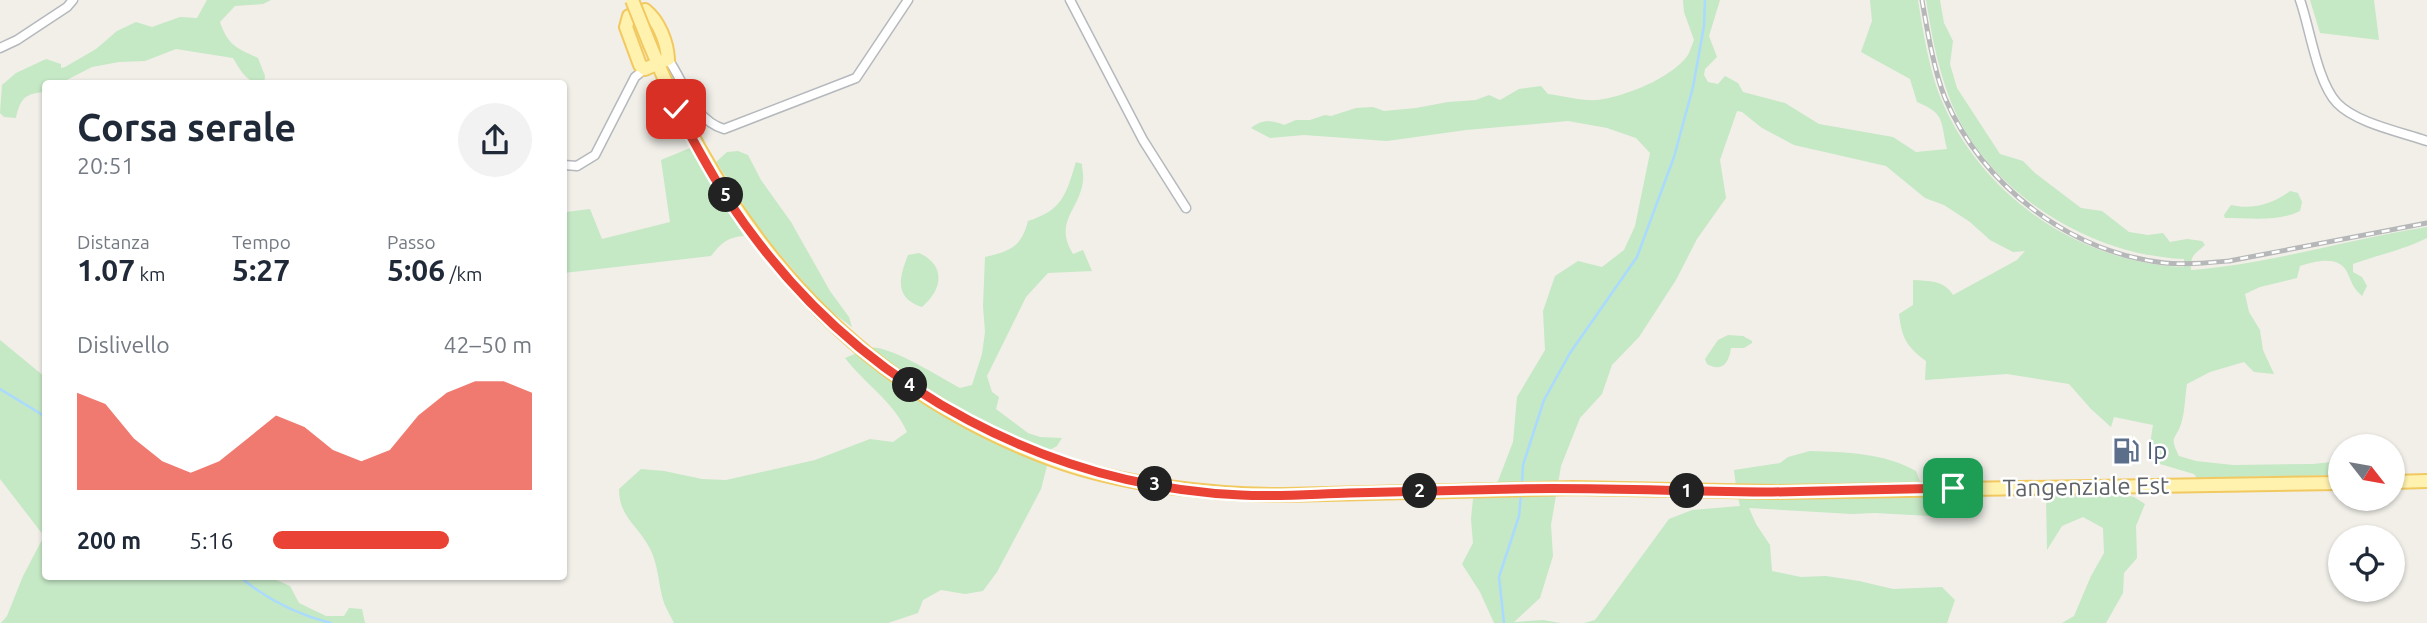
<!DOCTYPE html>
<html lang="it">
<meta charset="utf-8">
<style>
body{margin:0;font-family:Ubuntu,sans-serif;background:#f2f2f3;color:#1f2937;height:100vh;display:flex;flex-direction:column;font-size:26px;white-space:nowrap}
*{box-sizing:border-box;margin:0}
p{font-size:23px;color:#747a83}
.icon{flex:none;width:38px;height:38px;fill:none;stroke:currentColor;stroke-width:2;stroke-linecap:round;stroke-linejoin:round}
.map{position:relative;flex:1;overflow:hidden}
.side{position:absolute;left:42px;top:80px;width:525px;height:500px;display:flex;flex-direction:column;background:#fff;border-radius:7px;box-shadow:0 2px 5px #0004}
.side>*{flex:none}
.needle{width:46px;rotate:121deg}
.tools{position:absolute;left:2328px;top:434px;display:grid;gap:14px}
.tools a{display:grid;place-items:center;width:77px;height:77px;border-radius:50%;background:#fff;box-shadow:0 2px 5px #0004;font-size:35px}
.pin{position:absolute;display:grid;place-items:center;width:60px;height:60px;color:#fff;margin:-30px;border-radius:14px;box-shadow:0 4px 10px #0006}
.km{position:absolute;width:35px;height:35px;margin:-18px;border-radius:50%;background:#222;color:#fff;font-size:19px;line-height:35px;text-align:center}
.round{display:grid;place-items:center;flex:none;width:74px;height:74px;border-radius:37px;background:#f2f2f3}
.overview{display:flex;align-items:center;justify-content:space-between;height:119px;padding:0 35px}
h1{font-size:38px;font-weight:700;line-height:52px}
.metrics{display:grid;grid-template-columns:repeat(3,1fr);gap:10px;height:119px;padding:7px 35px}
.metrics div{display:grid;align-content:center}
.metrics b{font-size:30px;font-weight:700}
.metrics small{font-size:19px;font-weight:400}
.metrics p{font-size:19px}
.chart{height:196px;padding:14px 35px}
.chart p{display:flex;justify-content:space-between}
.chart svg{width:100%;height:126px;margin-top:7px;fill:#ea4335;opacity:.7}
ul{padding:0 35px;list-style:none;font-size:23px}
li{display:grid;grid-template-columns:112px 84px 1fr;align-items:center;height:52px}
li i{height:18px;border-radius:9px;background:#ea4335}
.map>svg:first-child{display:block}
.green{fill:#c5e8c5}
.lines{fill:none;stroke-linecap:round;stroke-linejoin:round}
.stream{stroke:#aadaff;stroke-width:2.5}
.street-casing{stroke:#b5b8bc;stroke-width:11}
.primary-casing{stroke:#f2c960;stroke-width:16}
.street{stroke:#fff;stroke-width:8}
.primary{stroke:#fff2af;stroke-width:12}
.rail-casing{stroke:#b6b7b8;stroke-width:5}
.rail{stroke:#fff;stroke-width:2.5;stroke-dasharray:8;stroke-linecap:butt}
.primary-bridge-casing{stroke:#f2c960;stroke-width:16;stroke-linecap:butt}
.primary-bridge{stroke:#fff2af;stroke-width:12}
.route-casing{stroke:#fff;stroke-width:14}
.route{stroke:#ea4335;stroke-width:9}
.labels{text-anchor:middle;stroke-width:5;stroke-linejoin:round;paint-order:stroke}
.service-label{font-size:24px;fill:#4e5e75;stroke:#fff;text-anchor:start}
.street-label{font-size:24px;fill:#5f6368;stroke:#fff}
</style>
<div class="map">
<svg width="2427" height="623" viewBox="0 0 2427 623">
<rect width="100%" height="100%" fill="#f1efe8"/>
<path class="green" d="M207,0H271L263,4L235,6L220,22C228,46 237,48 258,58L265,76L264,84C247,84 241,71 233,58L176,49L145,61L119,62L92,67L59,84H46L45,92C25,93 20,99 16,118L4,117L0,113L2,85L16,73L46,59L61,64V68L65,67L96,49L117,31L136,22L152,27L180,17L197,18Z
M1683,0H1720L1709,36L1717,57L1705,69L1704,75L1708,82L1718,84L1725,76L1738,83L1743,92L1785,103L1819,124L1893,137L1916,152L1947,149C1940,121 1946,114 1917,102L1910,79L1861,52L1872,21L1870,0H1918C1923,31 1929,70 1941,99C1982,196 2079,263 2184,267V259C2086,255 1981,188 1948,94C1937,64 1931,31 1926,0H1940L1944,23L1953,41L1950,64L1957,88L2000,154L2023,161L2035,173L2081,208L2102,211L2129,232L2148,235L2163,233L2170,242L2187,239L2202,241L2205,245C2195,254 2190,255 2191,270C2271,264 2348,239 2427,227V238C2403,250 2378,255 2353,264V272L2362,277L2367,286L2362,296C2353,288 2352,283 2347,272C2339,255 2315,261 2300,266L2297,278L2260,287L2245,294L2249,312L2260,330L2263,350L2274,374L2254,372L2244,362L2210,372L2187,384C2185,396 2185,412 2181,424C2175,441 2169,436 2179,456L2196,461L2233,465L2313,464L2340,461V475L2197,478L2194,474L2160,464L2157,457H2148L2153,425L2114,417L2111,427L2091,409L2069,384L2007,374L1925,380L1926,361C1906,346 1902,338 1899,314L1913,305V280C1929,281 1944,280 1953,295L2017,260L2025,251L2013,252L1990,240L1970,222L1944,205L1925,198L1886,166L1794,145L1762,128L1742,112L1737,111L1720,160L1726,198L1697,239L1676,280L1639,337L1612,365L1602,394L1580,418L1561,466L1551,525L1553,556L1540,598L1514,622L1543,620L1561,623H1494L1480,592L1462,564L1473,543L1471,519L1473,499L1498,481L1513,442L1517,397L1545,350L1543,311L1555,276L1578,261L1602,267L1624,250L1635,226L1650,153L1636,138L1607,128L1568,121L1466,130L1387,141L1304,135L1270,138L1251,128C1262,119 1272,120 1284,125L1296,120H1310L1325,115L1331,116L1356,108L1373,107L1384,111L1416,108L1448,102L1476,100L1489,95L1500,100L1519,89L1541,86L1548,94C1564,96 1581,101 1597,100C1624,97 1672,78 1688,55C1690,51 1692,45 1694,40L1684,12Z
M2310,0H2374L2379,40L2320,33Z
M690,148L744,236C728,237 721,243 711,256L564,273V208L566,212L590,209L602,239L670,222L661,160Z
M738,151L748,155L761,180L791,222L830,291L849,317L852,327L825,307L755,225L737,193L716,162L727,152Z
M1076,162L1082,164C1082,169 1084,176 1083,181C1080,209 1053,222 1073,254L1083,250L1092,271L1048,273L1026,297L987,376L992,392L999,397L996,409L1028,433L1040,437L1062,438L1057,446L1048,451L991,426L947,403L868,348C887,343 941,378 960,388L972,385L982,354L985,332L983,306L985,257C1010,251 1021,248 1028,221C1063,210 1066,194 1076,162Z
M2290,191L2298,193L2302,202L2300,211C2279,222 2250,218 2225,218L2224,215L2231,205C2252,210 2273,204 2290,191Z
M919,253C946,265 943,289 922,307C894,298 899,278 908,255Z
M1728,335L1743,336L1752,341V343L1744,348H1731C1729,362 1723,373 1707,364L1705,359L1718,340Z
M0,340L45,377L46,578H272L290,586L299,603L326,616H344L349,608L362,609L365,623H1L7,616L23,576L44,536L0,479Z
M857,353L1044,462L1047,466L1041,489L1030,510L997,572L983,591L965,594L941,590L923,600L918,613L888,623H674C671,617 667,610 664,603C658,585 659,563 648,545C636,524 619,516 619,489L641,469L664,471L702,479L726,480L815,460L870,439L893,442L907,432C894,402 865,384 845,358Z
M1810,451C1846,452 1884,453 1916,471L1921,484L1736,486L1734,470L1780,463L1788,457Z
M1925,494L1926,496L1968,495L1967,518L1875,513L1852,514L1749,508L1756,524L1770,545L1772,571L1801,577L1826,576L1859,581L1893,589L1942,587L1955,600L1947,623H1584L1595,620L1669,519L1692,510L1740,506L1738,497Z
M2119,494L2134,497L2145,504L2136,526L2137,558L2124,573L2123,593L2106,623H2062L2074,616L2091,576L2104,553L2103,528L2083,517L2062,526L2047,550L2046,495Z"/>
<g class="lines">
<path class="stream" d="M0,389L46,417
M1522,484L1523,465L1544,400L1570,353L1637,257L1674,157L1693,87L1704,26L1705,0
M241,578C267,599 298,615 331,623
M1504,623L1499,577L1519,516L1521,494"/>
<g class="street-casing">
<path id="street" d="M1070,0L1143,140L1186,208
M2300,0C2310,28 2317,82 2337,103C2356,123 2401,132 2427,141
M0,48L17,40L67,7L73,0
M668,59C685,83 693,120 724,129L856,78L908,0
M564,165L577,166L595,155L635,77L645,69"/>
</g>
<g class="primary-casing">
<path id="primary" d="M645,10C659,21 667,42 668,59L645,69L640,65L626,27L629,16Z
M650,45C728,237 855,387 1054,460C1123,485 1211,495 1284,495L1573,488L1775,492L2340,483
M2392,482L2427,481"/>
</g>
<use href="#street" class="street"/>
<use href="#primary" class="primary"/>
<g class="rail-casing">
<path id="rail" d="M1922,0C1927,29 1934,71 1945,98C1983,186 2069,252 2165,263C2186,265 2207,263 2229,261L2427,223"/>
</g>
<use href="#rail" class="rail"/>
<g class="primary-bridge-casing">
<path id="primary-bridge" d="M632,0L650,45"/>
</g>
<use href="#primary-bridge" class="primary-bridge"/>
</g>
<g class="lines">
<g class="route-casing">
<path id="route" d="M676,109C700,153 724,198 755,238C870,391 1049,486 1241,495C1277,497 1313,494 1349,493C1404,492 1459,490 1514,489C1601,487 1687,492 1773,492C1833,491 1893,489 1953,488"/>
</g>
<use href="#route" class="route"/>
</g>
<defs>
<g id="fuel-bare" transform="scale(2.1)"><path d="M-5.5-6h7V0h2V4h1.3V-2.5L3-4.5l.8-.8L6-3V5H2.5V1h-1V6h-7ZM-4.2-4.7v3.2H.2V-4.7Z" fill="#5c6f8a" stroke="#fff" stroke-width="2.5" paint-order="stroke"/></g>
</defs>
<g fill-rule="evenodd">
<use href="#fuel-bare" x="2126" y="451"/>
</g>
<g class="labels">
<g class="service-label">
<text x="2147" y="459">Ip</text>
</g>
<g class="street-label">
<text transform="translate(2086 487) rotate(-1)" y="8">Tangenziale Est</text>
</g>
</g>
</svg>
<div class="tools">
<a><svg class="needle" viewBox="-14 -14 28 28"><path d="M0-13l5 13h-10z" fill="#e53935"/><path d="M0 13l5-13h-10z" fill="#747a83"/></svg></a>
<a><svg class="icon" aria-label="locate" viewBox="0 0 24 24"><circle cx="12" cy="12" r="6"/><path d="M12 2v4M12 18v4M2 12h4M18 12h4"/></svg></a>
</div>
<div class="pin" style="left:1953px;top:488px;background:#1e9e55"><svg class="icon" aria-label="arrive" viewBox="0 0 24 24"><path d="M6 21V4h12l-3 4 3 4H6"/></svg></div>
<div class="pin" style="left:676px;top:109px;background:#d93025"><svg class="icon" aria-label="check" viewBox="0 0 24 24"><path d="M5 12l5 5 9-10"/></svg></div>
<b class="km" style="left:1687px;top:491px">1</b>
<b class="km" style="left:1420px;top:491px">2</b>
<b class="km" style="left:1155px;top:484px">3</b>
<b class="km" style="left:910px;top:385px">4</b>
<b class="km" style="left:726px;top:195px">5</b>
<section class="side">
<div class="overview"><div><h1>Corsa serale</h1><p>20:51</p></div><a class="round"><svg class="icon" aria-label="share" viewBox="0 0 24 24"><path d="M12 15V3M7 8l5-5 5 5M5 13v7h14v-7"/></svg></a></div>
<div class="metrics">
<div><p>Distanza</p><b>1.07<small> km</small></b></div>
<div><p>Tempo</p><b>5:27</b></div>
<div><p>Passo</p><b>5:06<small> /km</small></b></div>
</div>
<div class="chart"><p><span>Dislivello</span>42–50 m</p>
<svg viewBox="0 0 160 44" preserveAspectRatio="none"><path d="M0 44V10L10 14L20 26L30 34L40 38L50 34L60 26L70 18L80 22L90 30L100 34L110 30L120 18L130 10L140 6L150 6L160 10V44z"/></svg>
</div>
<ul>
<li><b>200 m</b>5:16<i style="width:68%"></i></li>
</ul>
</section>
</div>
